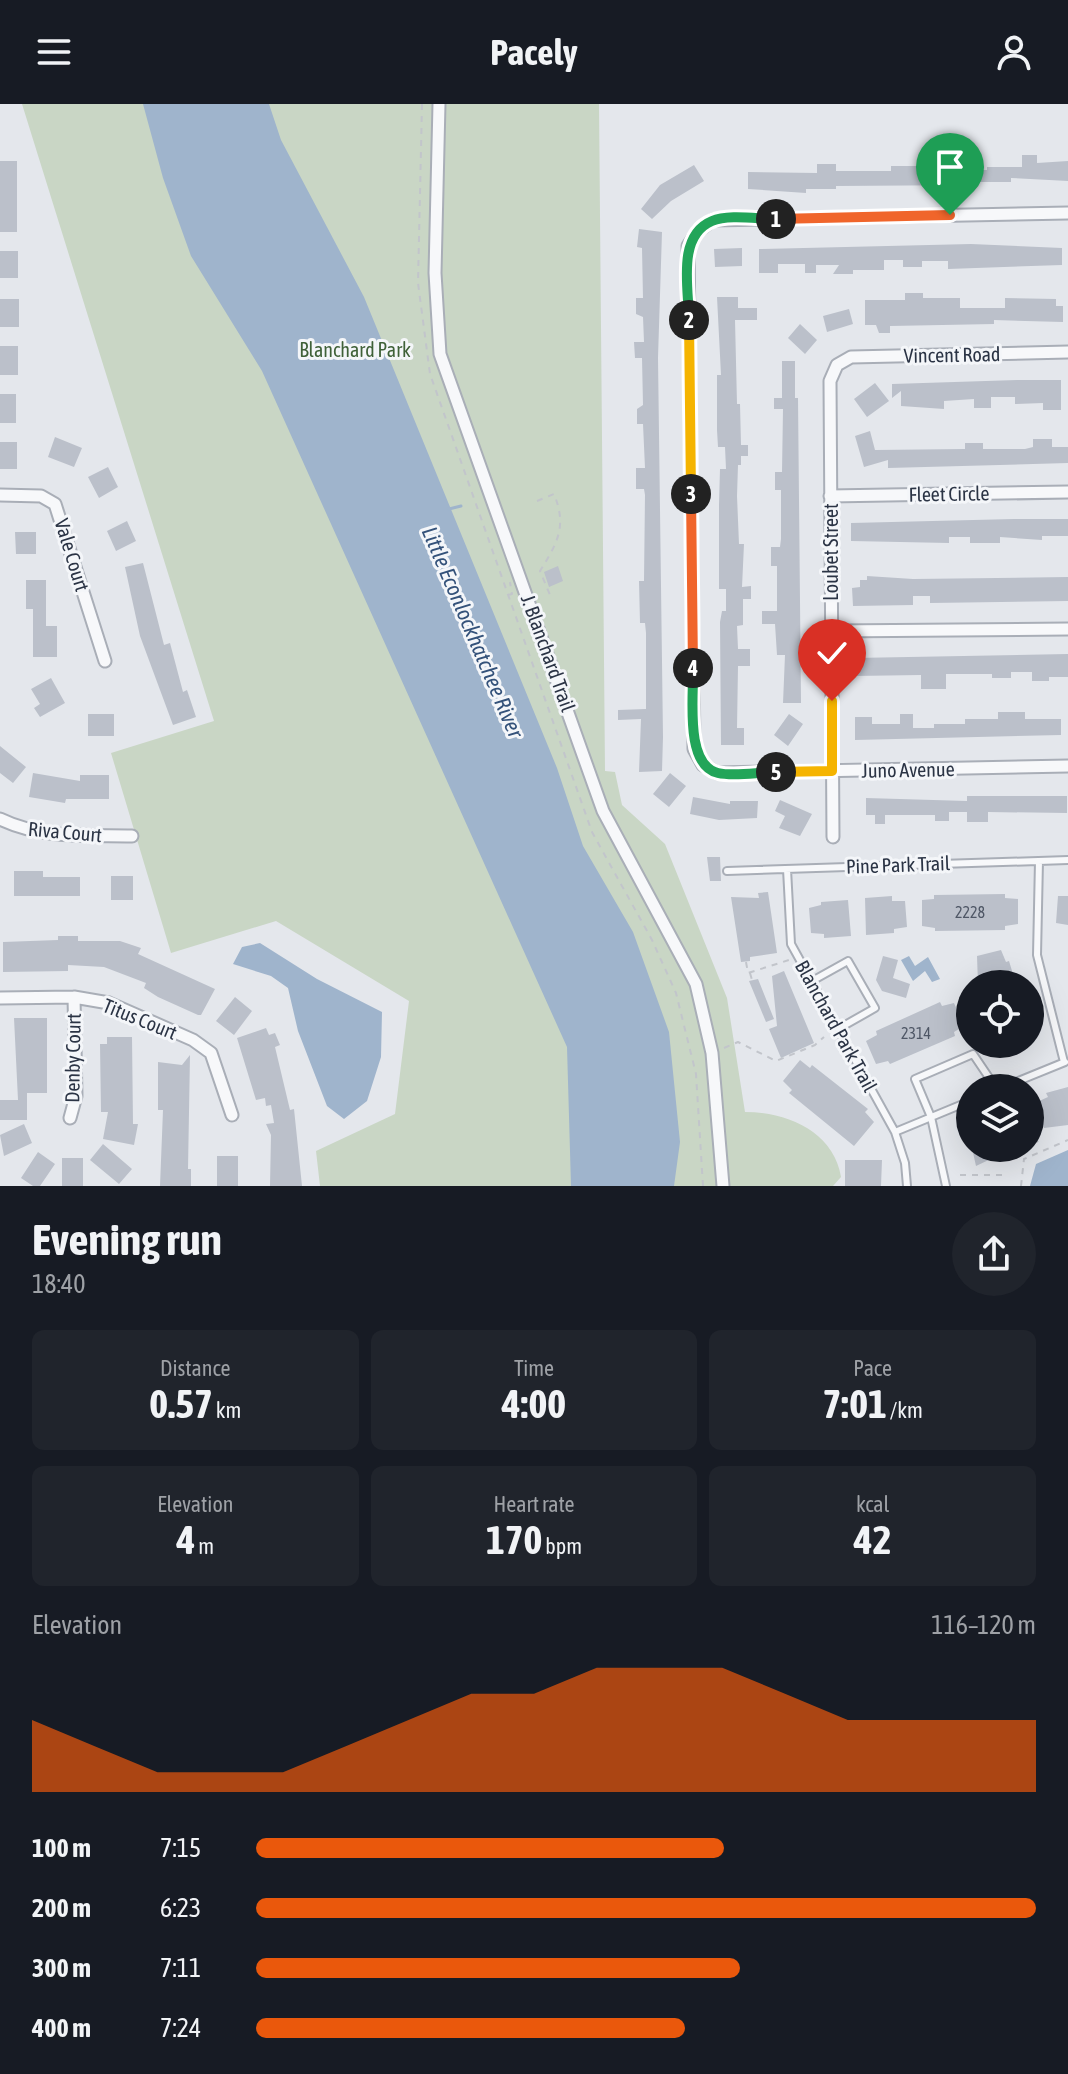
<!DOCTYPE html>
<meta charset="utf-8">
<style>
body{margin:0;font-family:"Asap Condensed",sans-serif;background:#20242c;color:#f1f3f6;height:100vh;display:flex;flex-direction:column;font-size:30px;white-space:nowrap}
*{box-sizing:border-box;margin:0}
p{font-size:26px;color:#9ea1a6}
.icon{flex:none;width:44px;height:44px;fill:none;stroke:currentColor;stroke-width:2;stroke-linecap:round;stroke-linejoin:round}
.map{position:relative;height:1082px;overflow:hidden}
.details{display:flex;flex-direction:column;background:#171b24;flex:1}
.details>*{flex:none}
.buttons{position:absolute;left:956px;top:866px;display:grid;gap:16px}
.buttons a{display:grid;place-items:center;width:88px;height:88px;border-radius:50%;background:#171b24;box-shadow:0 8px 32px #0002;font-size:40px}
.pin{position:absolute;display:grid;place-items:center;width:68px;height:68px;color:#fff;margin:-82px -34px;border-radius:50% 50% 50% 0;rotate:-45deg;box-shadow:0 0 8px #0007}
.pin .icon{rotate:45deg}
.km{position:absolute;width:40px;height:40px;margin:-20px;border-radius:50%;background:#222;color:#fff;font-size:22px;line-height:40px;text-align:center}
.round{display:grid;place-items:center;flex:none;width:84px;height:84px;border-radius:42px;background:#20242c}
.head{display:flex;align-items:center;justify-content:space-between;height:136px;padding:0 32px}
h1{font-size:44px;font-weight:700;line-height:60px}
.metrics{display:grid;grid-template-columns:repeat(3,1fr);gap:12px;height:136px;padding:8px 32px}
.metrics div{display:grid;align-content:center;border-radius:12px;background:#20242c;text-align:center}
.metrics b{font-size:40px;font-weight:700}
.metrics small{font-size:22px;font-weight:400}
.metrics p{font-size:22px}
.chart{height:224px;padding:16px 32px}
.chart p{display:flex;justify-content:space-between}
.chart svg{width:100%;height:144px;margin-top:8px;fill:#ea580c;opacity:.7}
ul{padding:0 32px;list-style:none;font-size:26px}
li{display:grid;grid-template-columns:128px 96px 1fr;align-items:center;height:60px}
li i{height:20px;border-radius:10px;background:#ea580c}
header{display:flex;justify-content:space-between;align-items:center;height:104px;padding:0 32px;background:#171b24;font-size:36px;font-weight:700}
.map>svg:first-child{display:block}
.green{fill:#c9d6c5}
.water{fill:#9fb4cc}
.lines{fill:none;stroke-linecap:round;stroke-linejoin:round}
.stream{stroke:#9fb4cc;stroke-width:3}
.building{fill:#bbc0ca}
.lane-casing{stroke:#a9aeb7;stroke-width:10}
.street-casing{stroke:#a9aeb7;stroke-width:15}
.path{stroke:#c2c5cb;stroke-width:2;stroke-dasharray:6 6;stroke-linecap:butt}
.lane{stroke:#f7f8fa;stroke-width:6}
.street{stroke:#f7f8fa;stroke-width:11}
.split-1-casing{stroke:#fff;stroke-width:16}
.split-2-casing{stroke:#fff;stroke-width:16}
.split-3-casing{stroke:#fff;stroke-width:16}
.split-4-casing{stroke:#fff;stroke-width:16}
.split-5-casing{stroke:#fff;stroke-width:16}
.split-6-casing{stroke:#fff;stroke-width:16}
.split-1{stroke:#f0652b;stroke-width:10}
.split-2{stroke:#22a559;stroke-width:10}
.split-3{stroke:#f5b400;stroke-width:10}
.split-4{stroke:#f0652b;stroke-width:10}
.split-5{stroke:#22a559;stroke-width:10}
.split-6{stroke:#f5b400;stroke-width:10}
.labels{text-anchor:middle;stroke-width:6;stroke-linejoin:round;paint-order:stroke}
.number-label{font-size:16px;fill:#4f5766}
.park-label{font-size:20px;fill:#3f6138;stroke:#f4f6f9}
.street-label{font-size:20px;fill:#2b3445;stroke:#f4f6f9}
.water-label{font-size:22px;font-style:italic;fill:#34527a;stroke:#f4f6f9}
</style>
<header><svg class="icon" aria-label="menu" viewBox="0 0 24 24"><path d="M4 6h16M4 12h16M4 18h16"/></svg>Pacely<svg class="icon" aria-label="person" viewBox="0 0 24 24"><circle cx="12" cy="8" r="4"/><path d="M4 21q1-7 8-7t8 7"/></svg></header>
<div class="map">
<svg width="1068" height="1082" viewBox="0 0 1068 1082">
<rect width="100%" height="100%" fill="#e4e7ec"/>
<path class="green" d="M22,0H599L605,667L615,668L622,701L665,740L727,894L745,1008C787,1008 834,1028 841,1073L833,1082H320L316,1047L395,1010L409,897L276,817L171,849L111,649L214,617Z"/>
<path class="water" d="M143,0H269L281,36L364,193L557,664L583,742L633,828L669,928L680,1038L674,1082H571L567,943L262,267L191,152L163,74Z
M260,839L317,875L382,908L381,953L367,997L344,1015L327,1002L298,927L288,884L271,872L233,860L242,843Z
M909,852L915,862L928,853L940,875L932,878L925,867L913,877L901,856Z
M1068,1046V1082H1030L1036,1060Z"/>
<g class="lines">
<path class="stream" d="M449,405L461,402"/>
</g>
<path class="building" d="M1022,51H1037V59L1068,57V77L1011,74V78H977V81L836,82V85H806V89L748,85V68L817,69V60H836V67H891V62H920V53H945V66H987V63H1022Z
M0,57H17V128H0Z
M694,61L704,77L671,97L652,115L641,105L660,81Z
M639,125L662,128L658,254L663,633L662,667L639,668L641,615L618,616V606L646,605V529L645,519H640L639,477H644L645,391L644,385H636V364H645L643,320H637V305L643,301L642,254H635L634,238H644L643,213L636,210V194H643L642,144L637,143Z
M971,140L1062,144V161L948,165V157H922V163H903V156H884V166H853V170H833L839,161H816V169H805V160H778V169H759V145Z
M742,144V162L715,163L714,145Z
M0,147H18V174H0Z
M905,189H923V194H960V204H1005V194L1056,195V202H1063V218L994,216V220L890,222V229H879L876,221H865V196H905Z
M717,193H738V204H757V216H735L737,300H740L741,341H748V352H741V361H738L737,392L739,440H744L742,483L751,482V495H743V521L737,522L738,545H750V562H738L737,624H744V641H721L720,518L722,507H726V485H719V401L720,365H726L725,343H718L717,326V271H721Z
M0,195H19V223H0Z
M849,205L853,220L827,228L823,212Z
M800,220L817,236L805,250L788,234Z
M0,242H18V271H0Z
M782,257H795V294H798L801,599H783L785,551H777L775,520H762V507H777V462H771V443H780L781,435V386H775V368H782L783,305H774V294H782Z
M1017,276H1061V306H1043V299L1015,300V293H991V304H974V295L944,297V305L901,302V287L892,294V280Z
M875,279L889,297L867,313L854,295Z
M0,290H16V319H0Z
M870,327L875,346L965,345V339H983V345H1025L1033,343V335H1052V343H1068V359L888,364V356L864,363L855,332Z
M55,333L82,344L74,363L48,353Z
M0,338H17V365H0Z
M108,363L118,383L99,394L88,373Z
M1014,415H1068V432H1042V436L1000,433V439H970V433H949V439L851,437V419Z
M127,417L136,437L116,447L107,427Z
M15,428H36V450H16Z
M143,459L164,541L170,539L183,588L187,586L196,613L173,621L140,532L125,463Z
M558,462L563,477L549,483L544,468Z
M867,472L913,475L1068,473V497L930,499V492H913V501L853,502L852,484L860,483V476H867Z
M26,476H46V522H57V553H33V505H26Z
M1068,550V573H1049V577H1032V568H1011V574H992V570H946V585H921V571L854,572V554Z
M51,574L65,599L40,613L34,604L40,600L31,585Z
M998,608H1025V615H1061V631L855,636V613H872V620H900V610H913V624H934V620H965V615H998Z
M88,610H114V632H88Z
M789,610L803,620L788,642L774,631Z
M0,642L26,663L13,679L0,669Z
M33,669L80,677V671H109V695H66L65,699L29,693Z
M670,669L686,682L669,703L653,690Z
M967,692H1067V709L988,708V718H967V708H949V717H935V711H885V720H875V711H866V694L967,697Z
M693,693L730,700V697H758L757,714L719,716L690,710Z
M780,696L812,710L800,732L779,724L785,712L775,707Z
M707,753H720L721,777H710Z
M14,767H43V773H80V792H14Z
M111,772H133V796H111Z
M768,788L777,849L750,853V857L741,858L731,793L759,794L758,789Z
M1005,790V794L1018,795V820L1005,822V826L935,827V824L922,822V796L934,795V791Z
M892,792V797H905L907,823L894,825V829L866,831L865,794Z
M1058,792H1068V821L1056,819Z
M848,796L851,832L824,834V830L811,829L809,804L821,801V798Z
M58,832H78V837H120L141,844L138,850L215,885L201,911H198L158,893L144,884L146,879L104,863L68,861V867L3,868V838L58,836Z
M1001,846L1006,858L1009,857L1016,880H978L977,852Z
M883,852L898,856L893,874L910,880L906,894L882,887L876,876Z
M784,867L814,939L781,954L769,925L777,922L772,872Z
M758,875L774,915L766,918L749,877Z
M235,893L252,907L234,931L216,917Z
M940,898L942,902L954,899L964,922L954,928L955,932L890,960L888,957L876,960L866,937L877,931L876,927Z
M14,914H47V989H27V1016H0V996H18Z
M266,924L269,931L275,929L280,941L275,943L290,1006L294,1005L302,1082H270L271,1031L266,1020L274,1019L271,1001L266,1002L265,994L256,996L237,934Z
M107,933H132L133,1020H138L134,1041L103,1035L108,1008H101L100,940H107Z
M190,951L188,1065H191V1082H160L163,1006H158V958L182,961Z
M800,956L810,964L812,961L868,1005L865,1008L874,1018L854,1042L789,989L792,986L783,977Z
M1068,983V1021L1044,1024L1037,998L1048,993L1046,989Z
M24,1020L32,1039L4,1052L0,1031Z
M103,1040L132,1065L119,1080L90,1056Z
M972,1044H1014L976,1062Z
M38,1048L55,1060L40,1082H33L21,1074Z
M217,1052H238V1082H217Z
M62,1054H83V1082H62Z
M845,1056H882L881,1082H845Z"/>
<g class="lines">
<g class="lane-casing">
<path id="lane" d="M1039,757L1037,851L1064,958
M787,765L791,840L895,1028L905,1059L907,1082
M727,767L1068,756
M812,877L848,857L875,904L838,925
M1001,984L1065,958
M895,1028L970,997
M946,1082L931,1013L915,975L973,950L996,984"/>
</g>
<g class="street-casing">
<path id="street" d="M439,0L435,169L440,250L603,707L696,880L712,949L723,1082
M1068,109L713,116L698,127L688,142L694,645L703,661L717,669L1068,662
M0,391L41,392L55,400L105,557
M830,392L1068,388
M831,527L1068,525
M0,715C41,735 86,731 132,732
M833,733L830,277L837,261L851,253L1068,248
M0,894L74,893L109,899L193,936L211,949L232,1011
M70,1014L76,992L74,893"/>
</g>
<path class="path" d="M422,0L418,179L430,270L592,728L652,836L676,889L696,970L703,1082
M537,397L554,390C567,422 558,438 540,467L550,491
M508,491L512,490L510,478
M746,858L748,869L789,856
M750,869L752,876
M724,944L738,938L776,957L815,941L824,933
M1030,1022L1040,1043
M960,1071H1007
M1021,1082L1024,1055L1068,1036"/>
<use href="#lane" class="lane"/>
<use href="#street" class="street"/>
</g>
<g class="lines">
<g class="split-1-casing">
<path id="split-1" d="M776,115L950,111"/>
</g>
<g class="split-2-casing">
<path id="split-2" d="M689,216C689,186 676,132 712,117C728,110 758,115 776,115"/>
</g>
<g class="split-3-casing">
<path id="split-3" d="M689,216L691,390"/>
</g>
<g class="split-4-casing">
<path id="split-4" d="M691,390L693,564"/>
</g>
<g class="split-5-casing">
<path id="split-5" d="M693,564C694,591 684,661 718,669C735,673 758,668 776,668"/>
</g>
<g class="split-6-casing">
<path id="split-6" d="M776,668L832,667V597"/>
</g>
<use href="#split-1" class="split-1"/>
<use href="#split-2" class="split-2"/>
<use href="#split-3" class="split-3"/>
<use href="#split-4" class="split-4"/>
<use href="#split-5" class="split-5"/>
<use href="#split-6" class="split-6"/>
</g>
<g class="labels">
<g class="number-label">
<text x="970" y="814">2228</text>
<text x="916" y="935">2314</text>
</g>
<g class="park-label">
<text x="355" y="253">Blanchard Park</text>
</g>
<g class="street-label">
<text transform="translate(952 251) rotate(-1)" y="7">Vincent Road</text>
<text transform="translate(949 390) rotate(-1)" y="7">Fleet Circle</text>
<text transform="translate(831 448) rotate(-90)" y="7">Loubet Street</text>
<text transform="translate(72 451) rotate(73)" y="7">Vale Court</text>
<text transform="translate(548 549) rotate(70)" y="7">J. Blanchard Trail</text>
<text transform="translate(908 666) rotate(-1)" y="7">Juno Avenue</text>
<text transform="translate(65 728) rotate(5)" y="7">Riva Court</text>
<text transform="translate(898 761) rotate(-2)" y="7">Pine Park Trail</text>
<text transform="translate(140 915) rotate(22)" y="7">Titus Court</text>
<text transform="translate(836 922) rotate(61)" y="7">Blanchard Park Trail</text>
<text transform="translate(73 954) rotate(-89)" y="7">Denby Court</text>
</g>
<g class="water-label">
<text transform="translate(473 528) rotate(67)" y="8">Little Econlockhatchee River</text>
</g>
</g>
</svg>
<div class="buttons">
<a><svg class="icon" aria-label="locate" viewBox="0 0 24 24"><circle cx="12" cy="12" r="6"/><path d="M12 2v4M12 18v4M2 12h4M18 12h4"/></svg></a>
<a><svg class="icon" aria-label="layers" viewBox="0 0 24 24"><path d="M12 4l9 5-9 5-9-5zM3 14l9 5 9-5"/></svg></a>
</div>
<div class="pin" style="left:950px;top:111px;background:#1e9e55"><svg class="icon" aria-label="arrive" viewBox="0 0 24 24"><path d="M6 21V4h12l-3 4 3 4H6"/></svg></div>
<div class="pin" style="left:832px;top:597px;background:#d93025"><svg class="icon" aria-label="check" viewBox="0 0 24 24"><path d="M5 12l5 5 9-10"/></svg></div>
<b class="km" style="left:776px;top:115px">1</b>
<b class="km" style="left:689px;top:216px">2</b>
<b class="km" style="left:691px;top:390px">3</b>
<b class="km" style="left:693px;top:564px">4</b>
<b class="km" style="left:776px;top:668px">5</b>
</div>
<section class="details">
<div class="head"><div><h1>Evening run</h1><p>18:40</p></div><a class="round"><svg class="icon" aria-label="share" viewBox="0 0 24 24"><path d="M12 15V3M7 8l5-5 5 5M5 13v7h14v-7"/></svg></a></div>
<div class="metrics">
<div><p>Distance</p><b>0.57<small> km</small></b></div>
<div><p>Time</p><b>4:00</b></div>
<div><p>Pace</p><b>7:01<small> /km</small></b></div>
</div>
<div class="metrics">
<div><p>Elevation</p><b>4<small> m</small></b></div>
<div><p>Heart rate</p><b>170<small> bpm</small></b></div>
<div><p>kcal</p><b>42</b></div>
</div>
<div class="chart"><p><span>Elevation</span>116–120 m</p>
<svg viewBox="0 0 160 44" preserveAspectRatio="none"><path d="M0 44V22L10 30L20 38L30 38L40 38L50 30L60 22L70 14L80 14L90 6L100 6L110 6L120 14L130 22L140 22L150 22L160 22V44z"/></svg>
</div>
<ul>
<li><b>100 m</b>7:15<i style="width:60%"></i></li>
<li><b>200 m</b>6:23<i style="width:100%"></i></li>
<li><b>300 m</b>7:11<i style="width:62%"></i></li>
<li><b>400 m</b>7:24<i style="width:55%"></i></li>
</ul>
</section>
